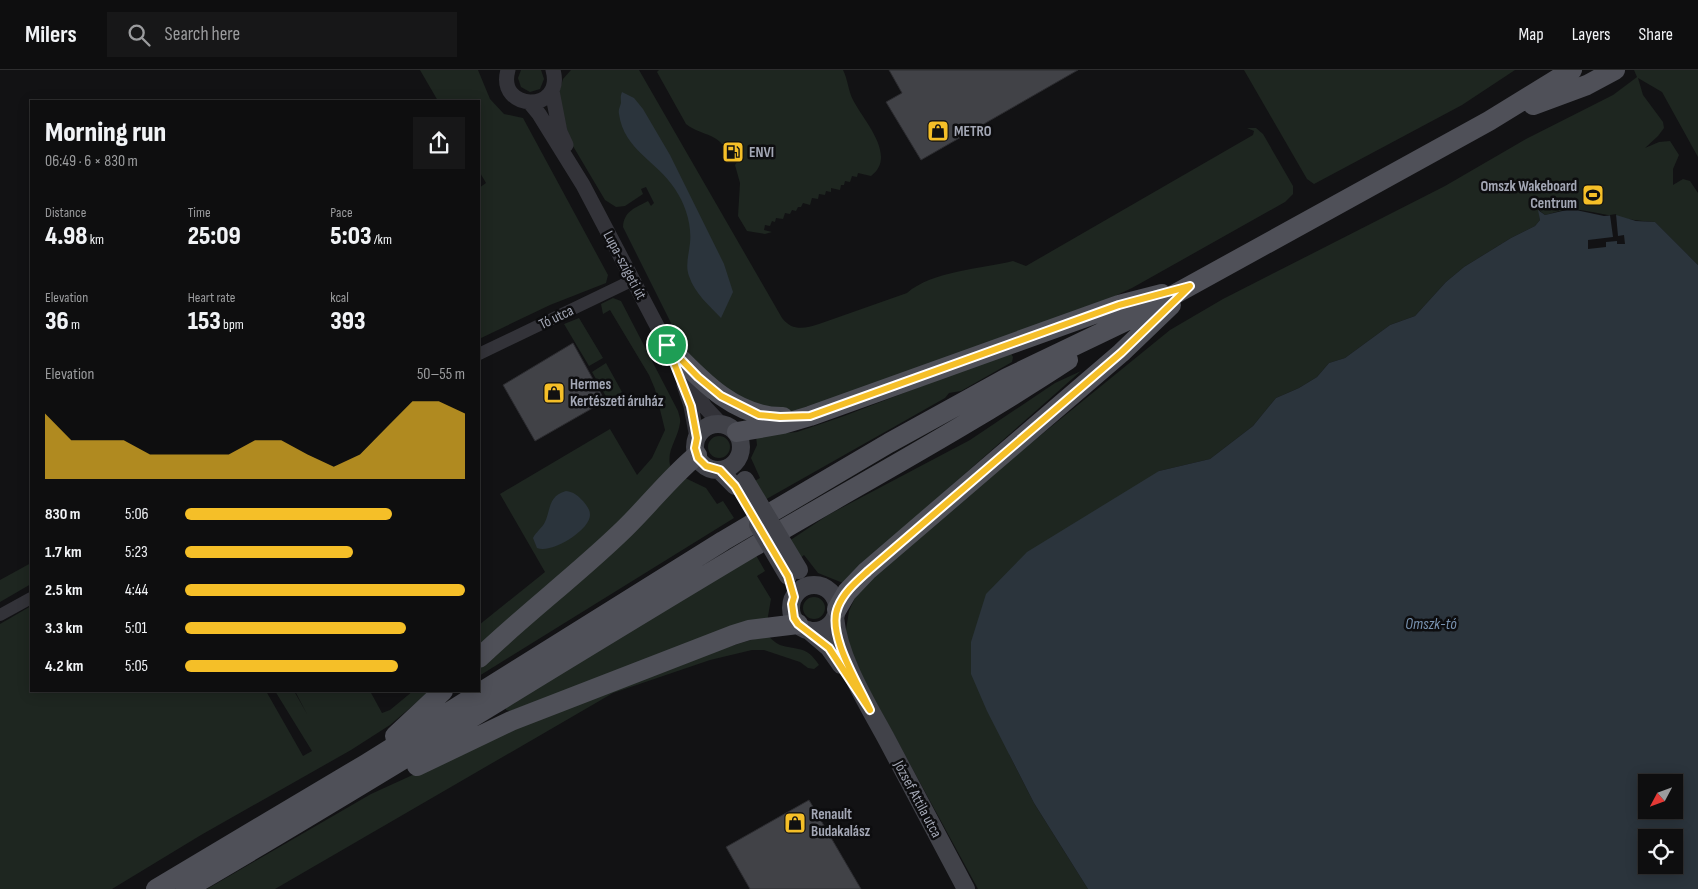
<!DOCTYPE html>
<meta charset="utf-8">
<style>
body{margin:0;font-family:"Sofia Sans Condensed",sans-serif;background:#171718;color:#f1f3f6;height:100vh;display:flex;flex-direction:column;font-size:19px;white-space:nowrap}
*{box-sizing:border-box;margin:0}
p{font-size:16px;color:#9b9c9e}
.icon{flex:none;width:28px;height:28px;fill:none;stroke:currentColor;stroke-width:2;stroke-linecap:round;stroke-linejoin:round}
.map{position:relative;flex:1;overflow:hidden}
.details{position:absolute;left:30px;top:30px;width:450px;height:592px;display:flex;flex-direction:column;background:#0e0e0f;border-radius:0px;box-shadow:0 2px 12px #0003,0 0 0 1px #2e2e2f}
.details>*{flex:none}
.needle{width:32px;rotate:229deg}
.tools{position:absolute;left:1638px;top:704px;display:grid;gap:10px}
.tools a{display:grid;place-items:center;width:45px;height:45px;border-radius:0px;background:#0e0e0f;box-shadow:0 2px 12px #0003,0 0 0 1px #2e2e2f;font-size:25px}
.pin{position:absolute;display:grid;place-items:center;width:42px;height:42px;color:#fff;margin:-21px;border:2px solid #fff;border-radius:50%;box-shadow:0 1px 5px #0007}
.round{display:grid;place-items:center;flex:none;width:52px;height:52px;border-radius:0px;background:#171718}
.overview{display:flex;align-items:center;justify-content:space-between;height:85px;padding:0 15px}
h1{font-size:28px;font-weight:800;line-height:38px}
.stats{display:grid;grid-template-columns:repeat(3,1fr);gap:8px;height:85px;padding:5px 15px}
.stats div{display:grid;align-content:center}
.stats b{font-size:25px;font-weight:800}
.stats small{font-size:14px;font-weight:400}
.stats p{font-size:14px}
.chart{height:140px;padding:10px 15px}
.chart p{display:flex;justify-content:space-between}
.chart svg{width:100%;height:90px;margin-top:5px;fill:#f5bf28;opacity:.7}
ul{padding:0 15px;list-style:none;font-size:16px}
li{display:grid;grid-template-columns:80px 60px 1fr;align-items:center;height:38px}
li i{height:12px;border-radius:6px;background:#f5bf28}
header{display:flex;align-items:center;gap:30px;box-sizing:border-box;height:70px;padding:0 25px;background:#0e0e0f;border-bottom:1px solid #2e2e2f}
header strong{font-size:24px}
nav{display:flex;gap:28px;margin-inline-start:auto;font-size:18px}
.search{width:350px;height:45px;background:#171718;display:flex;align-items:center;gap:12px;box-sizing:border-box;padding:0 18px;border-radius:0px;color:#9b9c9e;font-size:19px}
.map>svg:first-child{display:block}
.green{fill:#1e2620}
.water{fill:#2b343c;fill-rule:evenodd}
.pier{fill:#121214}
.building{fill:#414247;stroke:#2c2c30}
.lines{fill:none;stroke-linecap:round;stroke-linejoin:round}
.minor{stroke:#333339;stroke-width:12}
.tertiary{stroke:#333339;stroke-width:15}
.secondary{stroke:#414249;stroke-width:18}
.primary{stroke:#4f5058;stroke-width:20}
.secondary-bridge{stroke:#414249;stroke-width:18}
.route-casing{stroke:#fff;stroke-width:10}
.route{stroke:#f5bf28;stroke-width:6}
.labels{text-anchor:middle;stroke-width:5;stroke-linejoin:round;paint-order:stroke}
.poi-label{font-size:15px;font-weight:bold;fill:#a3a7b5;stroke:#0d0d0f;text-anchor:start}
.street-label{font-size:15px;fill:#a3a7b5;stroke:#0d0d0f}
.water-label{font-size:16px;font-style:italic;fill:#7993b1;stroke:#0d0d0f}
</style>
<header>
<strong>Milers</strong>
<div class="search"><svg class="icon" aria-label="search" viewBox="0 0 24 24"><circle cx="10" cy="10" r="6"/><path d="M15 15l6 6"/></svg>Search here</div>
<nav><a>Map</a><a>Layers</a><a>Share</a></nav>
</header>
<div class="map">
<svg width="1698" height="819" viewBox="0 0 1698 819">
<rect width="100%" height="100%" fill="#121214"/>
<path class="green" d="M420,0H478L490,29L504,44L523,48L608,205L606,213L550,235L479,269V118L486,113L479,101V31H438Z
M521,0H541L544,9L540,19L530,22L521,17L518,8Z
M571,0H639L782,248C792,261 804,259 819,254L907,223C932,201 981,199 1013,191L1026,196L1253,65L1254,61L1247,58H1256L1263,64L1293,116V124L1285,132L1132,218L1102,232L801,341L775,342L724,323L686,283L623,157C624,141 635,138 648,131L651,136L654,133L646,117L641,119L643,124L625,136L616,137L605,130L570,71L558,26L563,9Z
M659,0H843C848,10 848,20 853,30C863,50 898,86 871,106L858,103L857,107L852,106L850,112L845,111L844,115H841L840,120L831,118V122L826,121L825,125L819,124L818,129L812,128L810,135L803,133L801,137H798L796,141L792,140L790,144L785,143L783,149L776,148L775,152L772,151L770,156L765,155L764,160L772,162L765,164L747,161L738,146L740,113L735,95L740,88L732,74H722C713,63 698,64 686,54L657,2Z
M1244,0H1515L1462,35L1314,114L1307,109Z
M1634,0H1698V87L1662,22L1638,8L1643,25L1663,52L1664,58L1658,66L1645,78L1659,72L1670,71L1679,85L1673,99V115L1683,109L1690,111L1698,123V195L1655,152C1627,151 1601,142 1573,139C1564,139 1553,143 1545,145L1539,140L1540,150L1535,156L1511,168L1464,197L1446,212L1415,246L1390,255L1345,288L1329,293L1317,307L1299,318L1276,328L1253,356L1210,389L1159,401L1009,684L1034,733L1088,819H978L857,597L845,566L849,541L859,519L903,477L1170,260L1223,229L1445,116L1526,69L1613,25L1637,7Z
M613,228L621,231L678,341C679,345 681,350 680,353C678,369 665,382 671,398L663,411L479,581V555L545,502L500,424L610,359L637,405L652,388L665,360L655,319L649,305L610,240L603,244L601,234Z
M579,248L603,288L589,296L564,254Z
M1010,282L1013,287L1012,292L961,321L949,323L945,328L763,431L753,412L760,408L751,388L757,375L756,366L797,362L844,346Z
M606,293L622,322L608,330L592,302Z
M1081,301L863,494L843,513L818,503L804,485L799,489L789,471L828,445L970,370L1055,313Z
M708 377a11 11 0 1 1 22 0a11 11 0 1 1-22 0Z
M679,405L706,418L717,434L723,431L734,448L479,606V594Z
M753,480L765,501L757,506L771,529L767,552L510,641L506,640V635Z
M31,493V514L0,532V510Z
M803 538a11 11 0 1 1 22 0a11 11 0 1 1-22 0Z
M31,536V621H266L303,686L312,681L275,621H294L307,644L295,621H370L382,643L390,640L413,621H430L390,655L351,680L201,765L112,819H0V554Z
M767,565C771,568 775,573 780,575C799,581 806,575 819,595L814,599L808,598L800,592L764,580H752L710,590L613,623L275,819H207L371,724L568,634L692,588Z"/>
<path class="water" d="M622,22L634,28L643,39L670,85L724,194L733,222L721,248C709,235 695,224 689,206C685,195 689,184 690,173C692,154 685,134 675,119C657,91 624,80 619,44C618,40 620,37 621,33C621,29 620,27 622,22Z
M1571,139L1604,146L1616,145L1636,151L1655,152L1698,195V819H1088L1034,733L987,641L971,604V572L986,524L1027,482L1159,401L1210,389L1253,356L1276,328L1299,318L1317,307L1329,293L1345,288L1390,255L1415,246L1446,212L1464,197L1511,168L1535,156L1540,150L1538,140L1545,145ZM1646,712H1674V740H1646ZM1646,768H1674V795H1646Z
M566,421C574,422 577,425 583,431C586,435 590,439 590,445C590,460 552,484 537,478L533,468C536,462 542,458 545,452C551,439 548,426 566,421Z"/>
<path class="pier" d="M1616,144L1618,166L1624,165L1625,174H1617V171L1606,172V177L1588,179V170L1613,167L1610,145Z"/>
<path class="building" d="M889,0H1078L921,90L886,32L902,23Z
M573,273L605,331L535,371L503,315Z
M809,730L861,819H750L726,777Z"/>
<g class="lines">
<path class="minor" d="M479,284L633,210
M0,545L31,528"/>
<path class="tertiary" d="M508,0C496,42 565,43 553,0
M552,21L560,62L566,75
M530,33L539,44L583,115L667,275L705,337L720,353
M684,315L691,336L697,368"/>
<path class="secondary" d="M695 377a23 23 0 1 1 46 0a23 23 0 1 1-46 0Z
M719,400L735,416
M791 538a23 23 0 1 1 46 0a23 23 0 1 1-46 0Z
M835,547C839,589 867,633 887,670C913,720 940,769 966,819
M808,560L829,578L841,595"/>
<path class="primary" d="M1533,35L1587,15L1615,0
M667,275C698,307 734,348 783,347
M737,362L783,354L810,346L1119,235L1162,224
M837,539L847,522L867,501L1121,283L1171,235
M479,588C524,545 574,507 619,464C646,439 669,408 697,385
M395,666L443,621
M417,696L511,651L733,565L749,560L798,554
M156,819L366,694L723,471L889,373L1007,308L1128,250L1489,51L1572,0
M186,819C377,708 563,590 753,477C858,415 966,357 1068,290"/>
<path class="secondary-bridge" d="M745,410L799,500
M758,455L788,506"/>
</g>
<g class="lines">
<g class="route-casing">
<path id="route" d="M1190,216L1121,283L868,501C856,512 844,522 838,537C826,564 859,615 870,640L829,578L798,554L794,548L792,534L794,527L788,506L735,416L720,400L706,396L698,388L695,378L697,368L691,336L667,275L698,307L721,326L759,345L780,347L810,346L1119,235Z"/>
</g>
<use href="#route" class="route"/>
</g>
<defs>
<g id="shop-square" transform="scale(1.125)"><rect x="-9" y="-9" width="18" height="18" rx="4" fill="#f5bf28" stroke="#0d0d0f"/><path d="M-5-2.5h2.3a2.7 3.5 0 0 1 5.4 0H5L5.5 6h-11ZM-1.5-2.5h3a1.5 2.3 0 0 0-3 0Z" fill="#111"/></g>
<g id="fuel-square" transform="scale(1.125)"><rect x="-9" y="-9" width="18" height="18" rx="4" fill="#f5bf28" stroke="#0d0d0f"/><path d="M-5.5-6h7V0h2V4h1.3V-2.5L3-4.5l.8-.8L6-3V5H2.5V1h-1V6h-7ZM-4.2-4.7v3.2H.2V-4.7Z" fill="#111"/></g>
<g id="stadium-square" transform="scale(1.125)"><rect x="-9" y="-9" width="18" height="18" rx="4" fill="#f5bf28" stroke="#0d0d0f"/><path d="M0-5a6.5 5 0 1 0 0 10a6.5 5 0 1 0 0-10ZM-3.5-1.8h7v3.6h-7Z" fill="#111"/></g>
</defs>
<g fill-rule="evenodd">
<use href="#shop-square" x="938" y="61"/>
<use href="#fuel-square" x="733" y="82"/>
<use href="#stadium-square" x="1593" y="125"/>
<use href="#shop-square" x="554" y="323"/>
<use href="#shop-square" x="795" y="753"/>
</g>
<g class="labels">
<g class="poi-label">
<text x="954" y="66">METRO</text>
<text x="749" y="87">ENVI</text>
<text x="1577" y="121" text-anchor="end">Omszk Wakeboard<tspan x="1577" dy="17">Centrum</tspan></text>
<text x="570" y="319">Hermes<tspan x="570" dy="17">Kertészeti áruház</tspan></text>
<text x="811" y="749">Renault<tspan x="811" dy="17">Budakalász</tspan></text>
</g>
<g class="street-label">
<text transform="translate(625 195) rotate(62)" y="5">Lupa-szigeti út</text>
<text transform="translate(556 247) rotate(-26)" y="5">Tó utca</text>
<text transform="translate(918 729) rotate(62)" y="5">József Attila utca</text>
</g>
<g class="water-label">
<text x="1431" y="559">Omszk-tó</text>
</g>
</g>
</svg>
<div class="tools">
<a><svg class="needle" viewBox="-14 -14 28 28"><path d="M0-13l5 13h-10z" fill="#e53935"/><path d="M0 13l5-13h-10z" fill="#9b9c9e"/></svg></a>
<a><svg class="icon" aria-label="locate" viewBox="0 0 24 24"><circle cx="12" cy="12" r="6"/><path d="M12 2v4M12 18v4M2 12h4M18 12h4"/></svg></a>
</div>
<div class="pin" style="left:667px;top:275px;background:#1e9e55"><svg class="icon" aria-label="arrive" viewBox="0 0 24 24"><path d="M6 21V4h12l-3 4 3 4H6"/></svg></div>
<section class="details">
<div class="overview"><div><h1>Morning run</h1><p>06:49 · 6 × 830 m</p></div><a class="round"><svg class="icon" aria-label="share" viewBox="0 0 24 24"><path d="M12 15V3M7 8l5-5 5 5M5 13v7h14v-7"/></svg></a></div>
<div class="stats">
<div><p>Distance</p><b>4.98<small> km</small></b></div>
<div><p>Time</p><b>25:09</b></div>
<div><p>Pace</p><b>5:03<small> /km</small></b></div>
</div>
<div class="stats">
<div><p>Elevation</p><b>36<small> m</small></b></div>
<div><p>Heart rate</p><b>153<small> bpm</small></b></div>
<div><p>kcal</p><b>393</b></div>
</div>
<div class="chart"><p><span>Elevation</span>50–55 m</p>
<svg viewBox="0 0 160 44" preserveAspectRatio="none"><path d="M0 44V12L10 25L20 25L30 25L40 32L50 32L60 32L70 32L80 25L90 25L100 32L110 38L120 32L130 19L140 6L150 6L160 12V44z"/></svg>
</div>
<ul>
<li><b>830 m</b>5:06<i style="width:74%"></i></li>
<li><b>1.7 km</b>5:23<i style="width:60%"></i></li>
<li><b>2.5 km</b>4:44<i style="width:100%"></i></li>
<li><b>3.3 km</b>5:01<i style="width:79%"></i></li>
<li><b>4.2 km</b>5:05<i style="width:76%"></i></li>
</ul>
</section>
</div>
